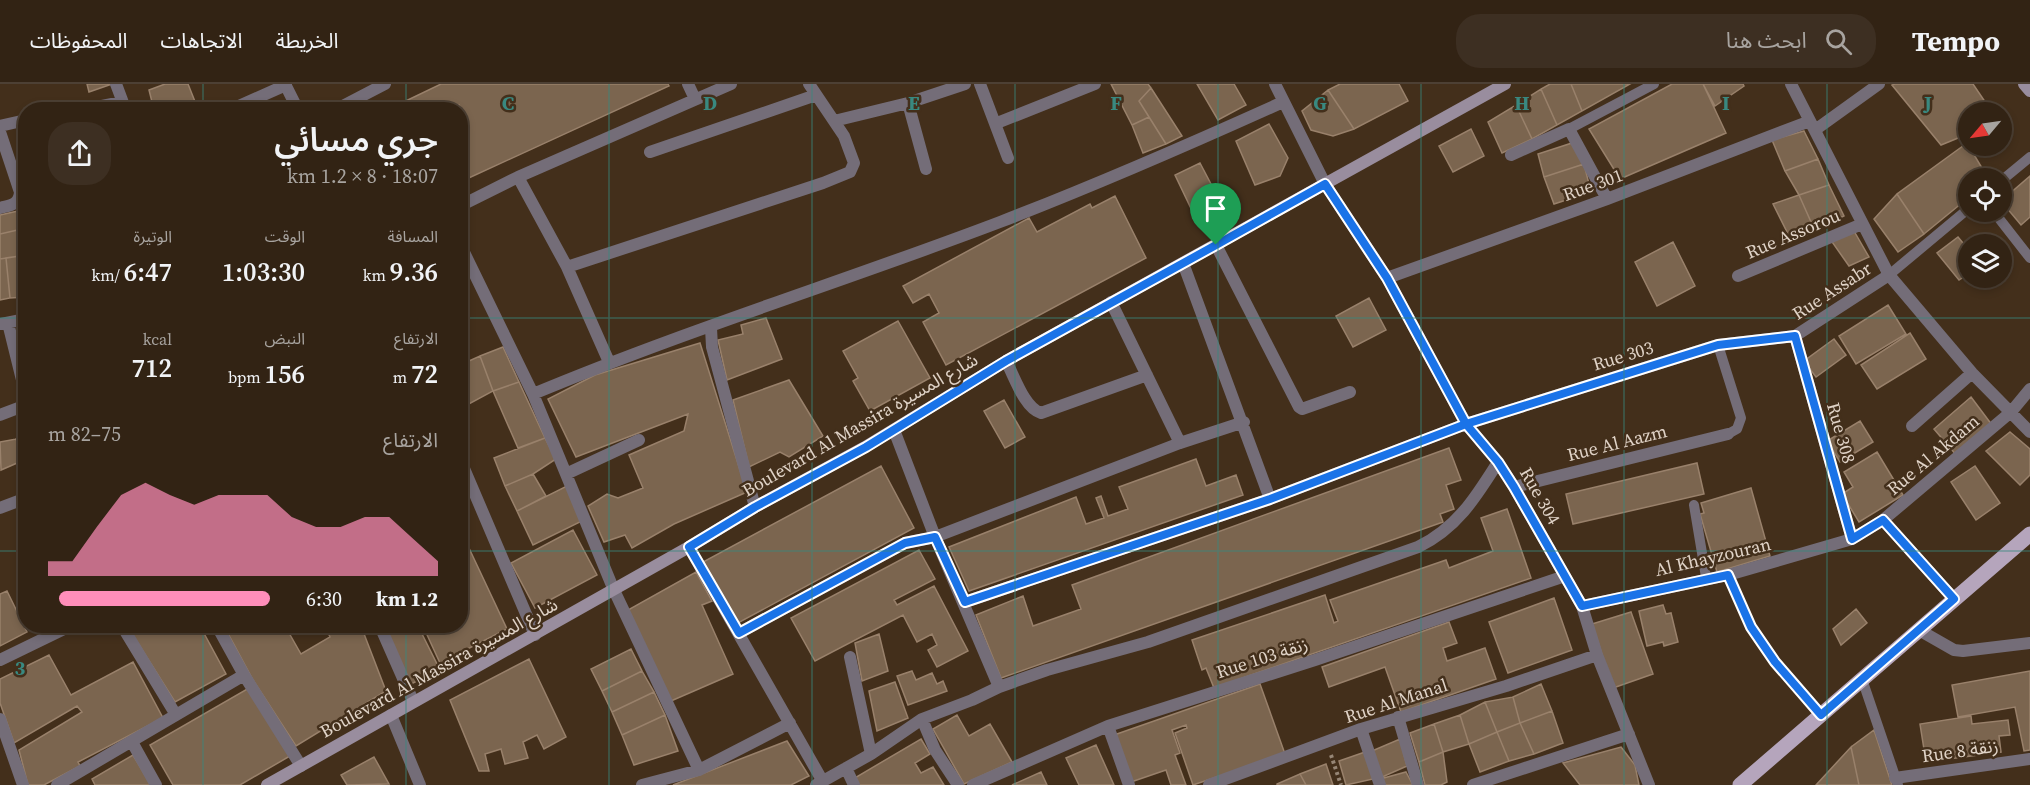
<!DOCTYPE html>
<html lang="ar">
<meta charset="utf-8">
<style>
body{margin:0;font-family:"Source Serif 4","Noto Sans Arabic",serif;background:#3d2f22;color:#f1f3f6;direction:rtl;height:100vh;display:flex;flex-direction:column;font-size:22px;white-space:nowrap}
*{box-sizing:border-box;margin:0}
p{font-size:20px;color:#a8a4a0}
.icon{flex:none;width:33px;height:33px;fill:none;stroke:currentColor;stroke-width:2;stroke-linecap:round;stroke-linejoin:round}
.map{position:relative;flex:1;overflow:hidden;direction:ltr}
.sheet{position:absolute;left:18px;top:18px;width:450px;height:531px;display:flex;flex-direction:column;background:#322314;border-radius:24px;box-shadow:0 3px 9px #0003,0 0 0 2px #4d4034;direction:rtl}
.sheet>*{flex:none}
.needle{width:39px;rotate:241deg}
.buttons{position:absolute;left:1958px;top:18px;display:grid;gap:12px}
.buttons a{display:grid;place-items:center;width:54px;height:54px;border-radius:50%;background:#322314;box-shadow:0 3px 9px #0003,0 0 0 2px #4d4034;font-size:30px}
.pin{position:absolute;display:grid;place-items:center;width:51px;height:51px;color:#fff;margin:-62px -26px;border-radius:50% 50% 50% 0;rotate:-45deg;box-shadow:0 0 6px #0007}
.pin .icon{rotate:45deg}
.round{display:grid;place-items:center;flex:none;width:63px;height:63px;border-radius:24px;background:#3d2f22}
.overview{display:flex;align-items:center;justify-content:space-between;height:102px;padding:0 30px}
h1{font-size:33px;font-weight:600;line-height:45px}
.metrics{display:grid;grid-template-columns:repeat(3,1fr);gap:9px;height:102px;padding:6px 30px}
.metrics div{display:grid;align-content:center}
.metrics b{font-size:26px;font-weight:600}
.metrics small{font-size:16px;font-weight:400}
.metrics p{font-size:16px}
.chart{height:168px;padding:12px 30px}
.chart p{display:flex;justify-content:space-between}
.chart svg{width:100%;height:108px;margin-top:6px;fill:#ff8eba;opacity:.7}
ul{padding:0 30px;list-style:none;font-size:20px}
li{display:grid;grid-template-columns:96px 72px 1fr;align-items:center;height:45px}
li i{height:15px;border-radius:8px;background:#ff8eba}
header{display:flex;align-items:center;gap:36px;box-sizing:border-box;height:84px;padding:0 30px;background:#322314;border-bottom:2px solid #4d4034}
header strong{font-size:28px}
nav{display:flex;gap:33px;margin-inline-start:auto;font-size:21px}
.search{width:420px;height:54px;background:#3d2f22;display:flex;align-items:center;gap:15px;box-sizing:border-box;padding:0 21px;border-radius:24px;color:#a8a4a0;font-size:22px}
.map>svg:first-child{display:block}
.building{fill:#7b654f;stroke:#99816b;stroke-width:1.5}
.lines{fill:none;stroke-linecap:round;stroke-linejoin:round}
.path{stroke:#968676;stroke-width:4;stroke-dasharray:3 3;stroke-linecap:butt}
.service{stroke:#746d78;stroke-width:10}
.minor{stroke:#746d78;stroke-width:12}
.tertiary{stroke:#746d78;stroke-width:12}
.secondary{stroke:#998d9e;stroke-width:12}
.primary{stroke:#b5a5bc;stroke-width:15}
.route-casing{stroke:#fff;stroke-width:12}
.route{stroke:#1a73e8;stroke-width:8}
.grid{fill:none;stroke:#398980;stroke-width:1.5;stroke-opacity:0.55}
.labels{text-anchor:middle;stroke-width:5;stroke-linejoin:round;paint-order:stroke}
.street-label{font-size:18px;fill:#e0d3c7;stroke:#432f1b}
.grid-label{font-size:20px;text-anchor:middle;font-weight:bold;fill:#398980;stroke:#432f1b;stroke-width:5;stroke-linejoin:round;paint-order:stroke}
</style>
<header>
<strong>Tempo</strong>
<div class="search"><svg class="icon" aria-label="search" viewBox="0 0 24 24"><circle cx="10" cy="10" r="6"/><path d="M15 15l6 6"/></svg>ابحث هنا</div>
<nav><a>الخريطة</a><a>الاتجاهات</a><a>المحفوظات</a></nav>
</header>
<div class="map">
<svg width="2030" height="701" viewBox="0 0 2030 701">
<rect width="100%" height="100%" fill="#432f1b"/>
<path class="building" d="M87,0H112L89,8Z
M165,0H188L196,20L179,26H154L149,6Z
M441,0H668L669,2L460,98V40L467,37L459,21L449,26H387Z
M1111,0H1148L1151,4L1139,17L1149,33L1132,41Z
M1197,0H1234L1246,21L1218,36Z
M1340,0H1399L1408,17L1354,45L1328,6Z
M1550,0H1571L1582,27L1557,41L1541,5Z
M1571,0H1630L1582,27Z
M1672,0H1703L1726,49L1620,95L1589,45Z
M1703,0H1743L1744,2L1715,22Z
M1895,0H1973L1992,28H1968V50L1941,61L1892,1Z
M1151,4L1182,52L1166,60L1139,17Z
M1541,5L1557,41L1532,55L1516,21Z
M1328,6L1354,45L1333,52L1311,46L1302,27Z
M1516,21L1532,55L1502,69L1488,38Z
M1149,33L1166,60L1143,69L1132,41Z
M1269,40L1288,74L1280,92L1255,101L1236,57Z
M1471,45L1484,72L1453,88L1439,62Z
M1804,47L1818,75L1785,87L1772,56Z
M1572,59L1584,80L1544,93L1538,70Z
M1967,59L1988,94H1968V114L1924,150L1897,110Z
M1818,75L1829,101L1799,111L1785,87Z
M1200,79L1222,121L1196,135L1175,91Z
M1584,80L1591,108L1554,120L1544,93Z
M2030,92V133L2021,141L2001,117Z
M1829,101L1844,132L1815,147L1799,111Z
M1897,110L1924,150L1898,168L1874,135Z
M1799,111L1815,147L1792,158L1773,120Z
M1115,112L1146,174L946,281L923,238L939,229L929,210L913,219L903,202L1029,134L1037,148L1090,120L1092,124Z
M18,127L22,145L0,150V131Z
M22,145L26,171L0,175V150Z
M1854,147L1869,173L1849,182L1830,155Z
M1958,153L1968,165V190L1959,196L1937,169Z
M1673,158L1695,202L1657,222L1635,178Z
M26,171V213L10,214L6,174Z
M6,174L10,214L0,216V175Z
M1369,214L1386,246L1353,263L1336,232Z
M1888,221L1906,250L1856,280L1839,252Z
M766,234L782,275L727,296L718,256L743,250L741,241Z
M898,237L930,294L870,327L853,297L858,294L843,267Z
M1910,249L1926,275L1877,305L1861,281Z
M1834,255L1846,271L1816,293L1804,277Z
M700,259L747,408L674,440L632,464L625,451L604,458L588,422L607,410L618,414L643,404L629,371L684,347L688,330L576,373L548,315L595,291Z
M503,263L519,298L493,307L480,272Z
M480,272L493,307L467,321L460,307V281Z
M789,296L823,352L789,373L780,368L749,383L733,316Z
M519,298L545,354L518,364L493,307Z
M1971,313L1992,341L1957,372L1934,345Z
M1004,316L1025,353L1005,364L984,327Z
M1860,337L1873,358L1840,378L1827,357Z
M2010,348L2030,365V391L2020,401L1986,367Z
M26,351V375L24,376L16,355Z
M545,354L556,375L533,390L505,402L494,374Z
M16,355L24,376L1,386L0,358Z
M1449,364L1461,396L1446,401L1454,425L1440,430L1443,438L1001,594L976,531L1023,512L1033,542L1081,525L1072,501Z
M1877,368L1903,411L1859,438L1842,410L1853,403L1844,388Z
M1196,375L1206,402L1236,391L1243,411L969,507L949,463L1076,413L1086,440L1104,434L1096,414L1101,412L1108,432L1128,425L1119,403Z
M1697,379L1704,410L1573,440L1566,410Z
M881,382L914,444L736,540L703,478Z
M1975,382L2000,419L1976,436L1951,398Z
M533,390L546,412L517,427L505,402Z
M567,402L582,437L533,461L517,427Z
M1751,404L1770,472L1717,488L1700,430L1704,429L1701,419Z
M1507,425L1531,494L1214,604L1206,584L1202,586L1192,556L1325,511L1334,539L1338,537L1330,516L1446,476L1449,484L1493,467L1481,434Z
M460,445L507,545L440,579L423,542H460Z
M573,446L597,491L535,524L511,479Z
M919,466L935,495L894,516L897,521L934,502L968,567L937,583L928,566L937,561L932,550L917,558L903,531L815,577L791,534Z
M696,488L712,517L702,521L733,590L671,617L628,526Z
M7,507L27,548L0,562V510Z
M1554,514L1572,566L1508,589L1489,538Z
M1663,521L1666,530L1671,529L1678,558L1664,562L1663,558L1647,562L1639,527Z
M1856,525L1867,539L1841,561L1833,545Z
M1631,528L1653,590L1613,604L1592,540Z
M1449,538L1457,559L1443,564L1447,577L1485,564L1496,595L1401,628L1385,583L1329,603L1322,583Z
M127,542H200L226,590L175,618Z
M224,542H285L301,570L330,553L325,542H361L386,607L296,662L253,596Z
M399,542H418L440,586L411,600L385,549Z
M879,550L888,587L862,597L855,559Z
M631,565L642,587L602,607L591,585Z
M49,571L71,611L133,578L163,634L78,678L80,682L44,701H28L19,666L82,628L77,622L14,659L0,619V595Z
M529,575L566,653L544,665L537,651L523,658L528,674L505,680L501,665L485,670L489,687H479L450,616Z
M642,587L654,608L612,628L602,607Z
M912,587L916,596L932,589L937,600L943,597L947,607L908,621L897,592Z
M2030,587V666L2024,667L2015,623L1958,633L1952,601Z
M895,598L908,634L877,647L869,607Z
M1260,600L1285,670L1193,701L1175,649L1187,644L1186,641L1172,646L1180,669L1175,671L1186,701H1171L1166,686L1131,698L1114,651Z
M1541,600L1552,627L1520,639L1513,613Z
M249,604L290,672L240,701H173L150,661Z
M654,608L665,631L622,651L612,628Z
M1513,613L1520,639L1497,648L1485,618Z
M1485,618L1497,648L1469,660L1460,631Z
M1552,627L1563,659L1534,670L1520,639Z
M665,631L678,667L634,681L622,651Z
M957,631L969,652L990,640L1012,678L964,700L933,645Z
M1460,631L1469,660L1443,668L1434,640Z
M1971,632L1972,640L2008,636L2010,651L1999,652L2001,668L1926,678L1920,640Z
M1520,639L1534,670L1509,677L1497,648Z
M1434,640L1443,668L1419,678L1410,649Z
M1874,646L1892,701H1859L1851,663Z
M1497,648L1509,677L1480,688L1469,660Z
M921,655L930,670L915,679L921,689L933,683L944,701H856L853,695Z
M1400,655L1407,682L1380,694L1372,667Z
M787,657L809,692L791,701H673Z
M1096,661L1114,701H1079L1066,674Z
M1621,663L1635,681L1639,701H1580L1563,679Z
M1851,663L1859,701H1816Z
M1365,668L1373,695L1346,701L1339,677Z
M1443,668L1447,698L1441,701H1425L1419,678Z
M133,671L151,701H95L92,695Z
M374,673L389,700L347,701L341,691Z
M1326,680L1333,701H1306L1300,690Z
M1041,688L1047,701H1012Z
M1406,688L1413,701H1383L1380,695Z
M1300,690L1306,701H1277V700Z"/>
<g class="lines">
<path class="path" d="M1331,671L1341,701"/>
<path class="service" d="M1569,45L1654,0
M2001,97L2030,73
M1994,128L2030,174
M1889,191L1968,125
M1718,261L1741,334L1737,345L1728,350
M1694,421L1706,493
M1728,491L1751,543L1775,578L1821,631
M1862,595L1898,701"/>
<path class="minor" d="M116,0L125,24
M688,0L695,15
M980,0L1008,74
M1275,0L1325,100L1387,194L1466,340L1498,378L1514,403L1582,522L1597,571L1649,701
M1791,0L1889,191L1972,289L2030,348
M908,19L926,85
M82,26L122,18
M230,26L286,1
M335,26L385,0
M834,37L908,19L965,0
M997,39L1095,0
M0,42L26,36
M1815,46L1879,0
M0,48L20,108C19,121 11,121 0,124
M650,68L816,11
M1511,71L1569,45L1607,115
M518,93L567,183L609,278
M460,122L518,93L731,0
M460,160L533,310L613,504L699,686
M1216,161L1299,323L1302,325L1350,308
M1183,179L1270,415
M567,183L823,99L850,88L854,79L844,52L809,0
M1738,192L1862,140
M1387,194L1607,115L1810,37
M1111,218L1180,359
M8,239L26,312
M0,240L26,235
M711,244L712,263L755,423
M1795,252L1852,455
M1006,277C1014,291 1024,324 1041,329L1147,291
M533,310C686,246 845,197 1000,138C1096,101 1190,60 1283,18
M0,331L26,321
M1912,342L1972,289
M894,346L935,453L999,603
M566,390L639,356
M1514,403L1728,350
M0,424L26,414
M1883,436L1954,515
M689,463L822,696
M965,518L1270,415L1466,340L1718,261L1795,252L1889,191
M1582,522L1728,491L1852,455L1883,436L2011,328L2030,305
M122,542L176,631
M217,542L244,591L301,682
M380,542L413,617
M1919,546L1954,566L1963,567L2030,559
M739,549L905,459L935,453L1180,359L1244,338
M850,573L871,670
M0,576L70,542
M391,631L420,701
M1398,633L1418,701
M0,635L23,701
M922,635L935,666L958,701
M1108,642L1129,701
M1361,645L1380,701
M132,658L156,701
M846,684L854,701
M1895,694L2030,675
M57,701L244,591
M642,701L699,686L790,639
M816,701L871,670L922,635L972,616L999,603L1047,586L1148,558L1418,463C1457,444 1476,413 1498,378
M973,701L1108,642L1315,576L1565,492
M1209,701L1361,645L1506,602L1597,571
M1473,701L1629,650"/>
<path class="tertiary" d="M285,0L298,26
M460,375L535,551"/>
<path class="secondary" d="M2024,0L2030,7
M267,701L689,463L755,423L865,363L1006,277L1505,0"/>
<path class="primary" d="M1740,701L2030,450"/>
</g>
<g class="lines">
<g class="route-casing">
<path id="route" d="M1216,161L1006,277L866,363L755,423L689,463L739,549L905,459L935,453L965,518L1270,415L1466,340L1498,378L1514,403L1582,522L1728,491L1751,543L1775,578L1821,631L1954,515L1883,436L1852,455L1795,252L1718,261L1466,340L1387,194L1325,100L1216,161"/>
</g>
<use href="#route" class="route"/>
</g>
<path class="grid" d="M203,0V26M406,0V26M609,0V701M812,0V701M1015,0V701M1218,0V701M1421,0V701M1624,0V701M1827,0V701M0,234H26M460,234H2030M0,467H26M460,467H2030M203,542V701M406,542V701"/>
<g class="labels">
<g class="street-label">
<text transform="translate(1593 101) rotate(-20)" y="6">Rue 301</text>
<text transform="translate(1793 150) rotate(-23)" y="6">Rue Assorou</text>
<text transform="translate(1832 207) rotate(-33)" y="6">Rue Assabr</text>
<text transform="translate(1623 272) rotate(-17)" y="6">Rue 303</text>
<text transform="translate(860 341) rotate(-30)" y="6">Boulevard Al Massira شارع المسيرة</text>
<text transform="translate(1841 349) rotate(74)" y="6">Rue 308</text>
<text transform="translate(1617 359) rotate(-14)" y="6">Rue Al Aazm</text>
<text transform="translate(1933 371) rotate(-40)" y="6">Rue Al Akdam</text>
<text transform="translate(1540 412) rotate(60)" y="6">Rue 304</text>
<text transform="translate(1713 473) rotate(-13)" y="6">Al Khayzouran</text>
<text transform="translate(1262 574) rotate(-18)" y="6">Rue 103 زنقة</text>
<text transform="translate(439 584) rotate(-29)" y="6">Boulevard Al Massira شارع المسيرة</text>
<text transform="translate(1396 617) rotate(-18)" y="6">Rue Al Manal</text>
<text transform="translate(1960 667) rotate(-8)" y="6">Rue 8 زنقة</text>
</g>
</g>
<g class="grid-label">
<text x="508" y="26">C</text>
<text x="710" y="26">D</text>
<text x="914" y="26">E</text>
<text x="1116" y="26">F</text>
<text x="1320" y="26">G</text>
<text x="1522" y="26">H</text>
<text x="1726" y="26">I</text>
<text x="1928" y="26">J</text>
<text x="20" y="591">3</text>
</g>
</svg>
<div class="buttons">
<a><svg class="needle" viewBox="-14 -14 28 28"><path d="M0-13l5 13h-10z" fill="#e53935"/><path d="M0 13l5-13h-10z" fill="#a8a4a0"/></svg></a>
<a><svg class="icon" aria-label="locate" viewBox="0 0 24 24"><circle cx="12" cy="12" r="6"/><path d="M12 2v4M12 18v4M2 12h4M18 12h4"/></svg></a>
<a><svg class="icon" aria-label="layers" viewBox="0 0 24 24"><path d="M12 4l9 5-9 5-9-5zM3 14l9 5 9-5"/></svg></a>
</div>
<div class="pin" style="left:1216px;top:161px;background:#1e9e55"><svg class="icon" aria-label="arrive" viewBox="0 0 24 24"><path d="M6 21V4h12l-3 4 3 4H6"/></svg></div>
<section class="sheet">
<div class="overview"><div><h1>جري مسائي</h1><p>18:07 · 8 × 1.2 km</p></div><a class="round"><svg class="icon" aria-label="share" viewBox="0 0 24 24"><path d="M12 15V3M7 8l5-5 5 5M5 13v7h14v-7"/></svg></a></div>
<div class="metrics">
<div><p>المسافة</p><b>9.36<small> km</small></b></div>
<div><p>الوقت</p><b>1:03:30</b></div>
<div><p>الوتيرة</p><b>6:47<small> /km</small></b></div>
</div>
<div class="metrics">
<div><p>الارتفاع</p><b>72<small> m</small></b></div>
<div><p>النبض</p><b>156<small> bpm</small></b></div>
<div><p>kcal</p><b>712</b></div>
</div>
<div class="chart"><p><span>الارتفاع</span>75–82 m</p>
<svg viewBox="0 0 160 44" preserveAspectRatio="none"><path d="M0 44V38L10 38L20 24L30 11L40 6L50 11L60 15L70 11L80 11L90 11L100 20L110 24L120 24L130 20L140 20L150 29L160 38V44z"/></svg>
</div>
<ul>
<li><b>1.2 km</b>6:30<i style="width:95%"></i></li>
</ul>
</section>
</div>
